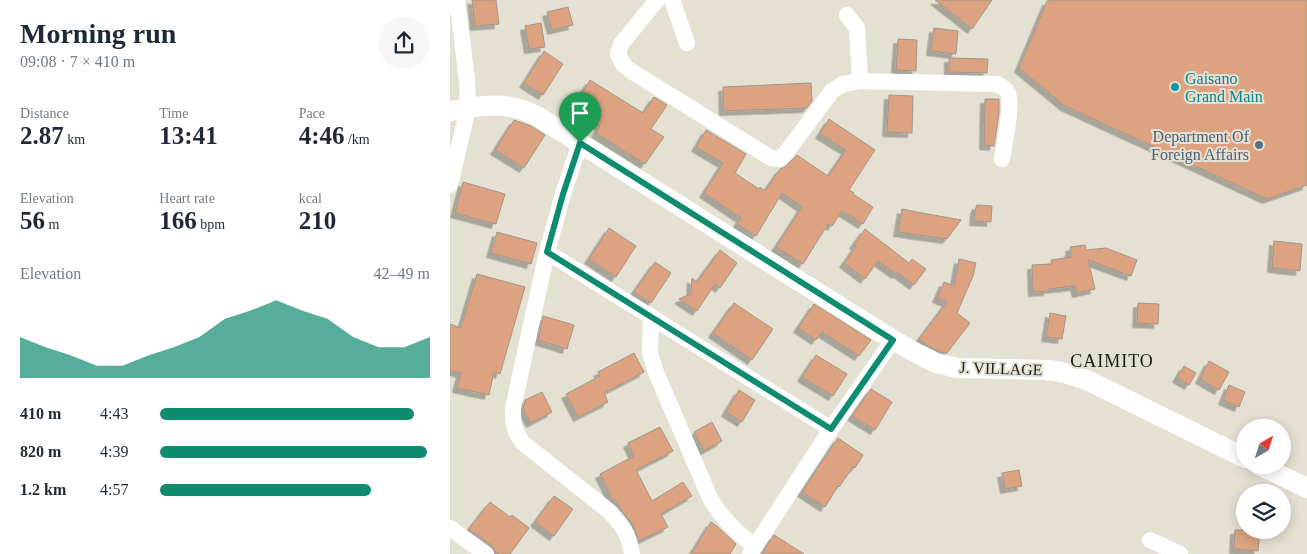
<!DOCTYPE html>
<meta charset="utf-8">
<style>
body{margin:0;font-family:"Times New Roman",serif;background:#f6f6f7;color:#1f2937;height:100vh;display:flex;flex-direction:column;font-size:19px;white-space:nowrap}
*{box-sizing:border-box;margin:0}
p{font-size:16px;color:#747a83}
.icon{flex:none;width:28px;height:28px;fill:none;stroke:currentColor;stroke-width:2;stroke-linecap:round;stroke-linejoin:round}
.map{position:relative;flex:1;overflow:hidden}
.panel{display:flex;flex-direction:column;background:#fff;width:450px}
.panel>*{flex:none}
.needle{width:32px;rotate:39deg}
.tools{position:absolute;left:786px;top:419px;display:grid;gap:10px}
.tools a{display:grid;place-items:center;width:55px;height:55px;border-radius:50%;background:#fff;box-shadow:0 2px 12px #0003;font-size:25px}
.pin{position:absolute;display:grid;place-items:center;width:42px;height:42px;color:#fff;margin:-51px -21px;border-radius:50% 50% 50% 0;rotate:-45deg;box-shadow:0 0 5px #0007}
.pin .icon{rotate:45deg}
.round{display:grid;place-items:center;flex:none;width:52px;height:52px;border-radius:26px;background:#f6f6f7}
.summary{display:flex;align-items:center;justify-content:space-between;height:85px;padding:0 20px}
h1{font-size:28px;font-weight:600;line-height:38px}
.figures{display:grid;grid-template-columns:repeat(3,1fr);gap:8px;height:85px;padding:5px 20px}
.figures div{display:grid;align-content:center}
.figures b{font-size:25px;font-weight:600}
.figures small{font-size:14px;font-weight:400}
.figures p{font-size:14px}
.chart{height:140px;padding:10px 20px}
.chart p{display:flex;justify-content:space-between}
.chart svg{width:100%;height:90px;margin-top:5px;fill:#0f8c70;opacity:.7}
ul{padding:0 20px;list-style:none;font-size:16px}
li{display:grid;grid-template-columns:80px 60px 1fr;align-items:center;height:38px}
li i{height:12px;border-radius:6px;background:#0f8c70}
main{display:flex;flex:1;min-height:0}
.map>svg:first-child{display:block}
.building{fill:#dda381;stroke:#a3948c;filter:url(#shadow)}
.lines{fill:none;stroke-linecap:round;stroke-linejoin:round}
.minor{stroke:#fff;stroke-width:16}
.tertiary{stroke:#fff;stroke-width:20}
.route-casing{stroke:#fff;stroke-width:10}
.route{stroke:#0f8c70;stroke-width:6}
.culture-dot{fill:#0f9aa8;stroke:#e4e1d2;stroke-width:2}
.service-dot{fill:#5c6f8a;stroke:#e4e1d2;stroke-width:2}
.labels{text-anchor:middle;stroke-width:4;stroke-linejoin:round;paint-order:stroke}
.culture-label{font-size:16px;fill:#0d838f;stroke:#e4e1d2;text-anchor:start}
.service-label{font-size:16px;fill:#4e5e75;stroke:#e4e1d2;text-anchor:end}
.street-label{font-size:16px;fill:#1d1c17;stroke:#e4e1d2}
.neighbourhood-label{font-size:18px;letter-spacing:1px;fill:#1d1c17;stroke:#e4e1d2}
</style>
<main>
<section class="panel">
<div class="summary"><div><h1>Morning run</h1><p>09:08 · 7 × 410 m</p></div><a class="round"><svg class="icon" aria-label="share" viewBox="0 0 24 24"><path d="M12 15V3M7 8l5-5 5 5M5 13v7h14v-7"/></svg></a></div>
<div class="figures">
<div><p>Distance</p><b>2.87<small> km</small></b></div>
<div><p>Time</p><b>13:41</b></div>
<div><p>Pace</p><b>4:46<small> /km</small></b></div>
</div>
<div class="figures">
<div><p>Elevation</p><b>56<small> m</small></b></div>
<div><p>Heart rate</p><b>166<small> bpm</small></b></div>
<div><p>kcal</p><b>210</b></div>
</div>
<div class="chart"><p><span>Elevation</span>42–49 m</p>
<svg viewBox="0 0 160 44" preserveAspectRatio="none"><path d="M0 44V24L10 29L20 33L30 38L40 38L50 33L60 29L70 24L80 15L90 11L100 6L110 11L120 15L130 24L140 29L150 29L160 24V44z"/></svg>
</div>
<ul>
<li><b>410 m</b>4:43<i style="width:94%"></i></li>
<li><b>820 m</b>4:39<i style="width:99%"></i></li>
<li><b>1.2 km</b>4:57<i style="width:78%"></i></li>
</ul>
</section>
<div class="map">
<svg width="857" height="554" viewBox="0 0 857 554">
<defs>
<filter id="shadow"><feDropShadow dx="-4.5" dy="4.5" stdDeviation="0" flood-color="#0004"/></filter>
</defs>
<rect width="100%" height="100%" fill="#e4e1d2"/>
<path class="building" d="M22,0H46L49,24L25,26Z
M485,0H542L522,29Z
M602,0H857V185L817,199L615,106L569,68L597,1Z
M118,7L123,25L102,30L97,12Z
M91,23L95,47L79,49L75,26Z
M484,28L508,31L506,54L481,51Z
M448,39L467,40L466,71L446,70Z
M94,51L113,64L93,95L74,83Z
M499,58L538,59L537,73L499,72Z
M140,80L193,113L204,97L217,105L201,129L214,137L195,164L146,133L150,126L123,107Z
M361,83L362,101L357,108L274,111L273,87Z
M439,95L463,96L462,133L437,132Z
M535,99H549V113L544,146L534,145Z
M379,119L425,150L399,190L404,193L403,194L423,207L413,224L392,211L382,226L378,224L353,264L326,247L352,207L332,193L306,236L287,224L291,218L254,193L273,163L246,147L256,130L296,154L285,173L309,189L310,187L315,191L330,169L335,167L347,155L378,176L396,150L370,134Z
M64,120L81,126L95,135L74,168L45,150Z
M13,182L55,194L46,224L5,213Z
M527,205L542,206L541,222L524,221L525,210Z
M452,209L472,213L511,220L497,239L448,232Z
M159,228L186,246L166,277L139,259Z
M415,229L459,263L462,259L476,269L464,285L448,273L446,274L428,261L415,279L394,263L406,246L404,244Z
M47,232L87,243L81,264L41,253Z
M824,241L852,244L850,271L822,268Z
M635,245L636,250L656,248L687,260L681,276L638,260L645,289L627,293L625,286L598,289V291L583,292L582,265L602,264L601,260L622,257V254L618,252H621L620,247Z
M270,250L287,263L270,288L265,284L247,311L229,299L241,294L242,278L247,282Z
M509,259L526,263L523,276L507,313L520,323L497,353L490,352L477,345L469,339L497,302L487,298L494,282L504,286Z
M205,262L221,273L201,303L184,292Z
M27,274L75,287L50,374L44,372L39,395L7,388L11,373L0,370V324L11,328Z
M284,303L323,329L302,360L263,333Z
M688,303L709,304L708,324L687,323Z
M364,304L421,340L409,356L372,332L366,340L348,328Z
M600,313L616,316L612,339L596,337Z
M93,316L124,325L117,349L88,340Z
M184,353L194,372L154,393L158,402L128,417L116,394L150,376L148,372Z
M366,355L397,374L383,396L352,377Z
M759,361L779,372L769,390L750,379Z
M734,366L746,373L739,385L727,378Z
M779,385L795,392L789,407L773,400Z
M421,389L442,402L425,430L402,416Z
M289,390L305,400L292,422L276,412Z
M92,392L102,412L81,423L73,409L75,400Z
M262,422L272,441L254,451L244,432Z
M210,427L223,451L186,470L202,501L233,482L242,496L211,514L218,527L189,541L183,525L170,508L165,499L163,500L150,474L184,456L178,443Z
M388,438L413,455L405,468L403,467L389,487L388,486L375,507L352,492Z
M569,470L572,486L555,489L552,473Z
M104,496L123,509L104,536L85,522Z
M40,502L60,517L62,515L79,528L60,554H49L45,552L42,546L19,529Z
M261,522L268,527L286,544L280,554H241Z
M785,530H810L808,551L784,549Z
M324,535L354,554H312Z"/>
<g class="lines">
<path class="minor" d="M207,0L171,44L168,54L173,64L181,71L321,158L329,159L335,154L382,91L393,84L410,81L547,84C551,86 554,88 557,91C564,102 554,145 552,159
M222,0L237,43
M397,15L407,28L410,81
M130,143L113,194L97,252L63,408C63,423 63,430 73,443L159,511C173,526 179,534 182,554
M0,185L18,108L17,80L7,0
M97,252L381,429
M201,316L200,353L205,370L260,498C271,518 287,532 305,547
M0,528L36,554
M700,540L730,554
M300,554L381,429L443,340"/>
<path class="tertiary" d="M0,111C19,108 41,103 60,107C70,108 78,112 87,116L443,340L466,353L486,363L507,368L600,370C613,372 626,376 639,381L795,458
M809,465L857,488"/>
</g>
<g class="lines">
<g class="route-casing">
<path id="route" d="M130,143L443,340L381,429L97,252L113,194Z"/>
</g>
<use href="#route" class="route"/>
</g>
<circle class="culture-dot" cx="725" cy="87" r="5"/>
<circle class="service-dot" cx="809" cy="145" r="5"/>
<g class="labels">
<g class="culture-label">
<text x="735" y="84">Gaisano<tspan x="735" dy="18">Grand Main</tspan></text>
</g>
<g class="service-label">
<text x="799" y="142">Department Of<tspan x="799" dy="18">Foreign Affairs</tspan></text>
</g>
<g class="street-label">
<text transform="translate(551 368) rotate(2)" y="6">J. VILLAGE</text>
</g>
<g class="neighbourhood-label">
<text x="662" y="367">CAIMITO</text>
</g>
</g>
</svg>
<div class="tools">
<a><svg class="needle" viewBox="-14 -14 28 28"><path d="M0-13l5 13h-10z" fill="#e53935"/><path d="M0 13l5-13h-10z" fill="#747a83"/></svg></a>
<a><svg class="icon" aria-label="layers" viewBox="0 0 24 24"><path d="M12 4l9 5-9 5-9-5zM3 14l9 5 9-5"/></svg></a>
</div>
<div class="pin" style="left:130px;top:143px;background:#1e9e55"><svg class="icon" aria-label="arrive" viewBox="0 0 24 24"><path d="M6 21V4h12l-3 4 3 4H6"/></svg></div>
</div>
</main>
